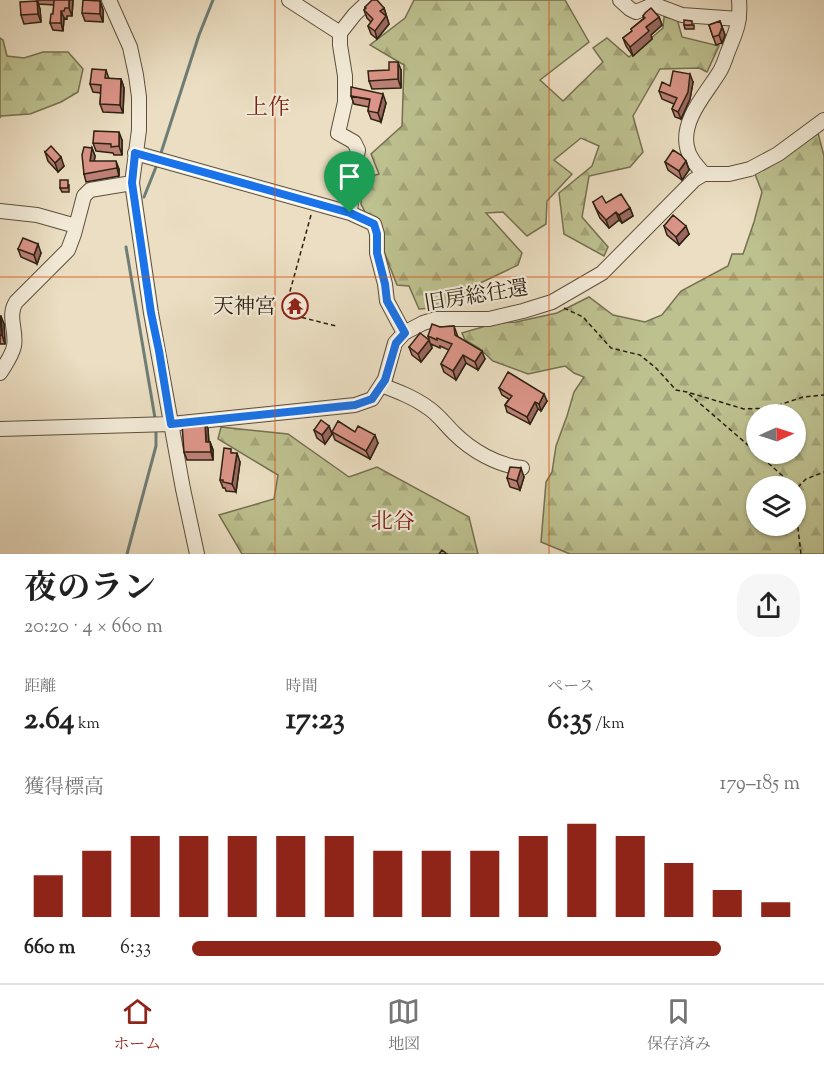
<!DOCTYPE html>
<html lang="ja">
<meta charset="utf-8">
<style>
body{margin:0;font-family:"Sorts Mill Goudy","Noto Serif JP",serif;background:#f6f6f6;color:#222;height:100vh;display:flex;flex-direction:column;font-size:22px;white-space:nowrap}
*{box-sizing:border-box;margin:0}
p{font-size:20px;color:#767676}
.icon{flex:none;width:33px;height:33px;fill:none;stroke:currentColor;stroke-width:2;stroke-linecap:round;stroke-linejoin:round}
.map{position:relative;height:554px;overflow:hidden}
.sheet{display:flex;flex-direction:column;background:#fff;flex:1}
.sheet>*{flex:none}
.needle{width:39px;rotate:87deg}
.fabs{position:absolute;left:746px;top:404px;display:grid;gap:12px}
.fabs a{display:grid;place-items:center;width:60px;height:60px;border-radius:50%;background:#fff;box-shadow:0 2px 4px #0004;font-size:30px}
.pin{position:absolute;display:grid;place-items:center;width:51px;height:51px;color:#fff;margin:-62px -26px;border-radius:50% 50% 50% 0;rotate:-45deg;box-shadow:0 0 6px #0007}
.pin .icon{rotate:45deg}
.round{display:grid;place-items:center;flex:none;width:63px;height:63px;border-radius:24px;background:#f6f6f6}
.overview{display:flex;align-items:center;justify-content:space-between;height:102px;padding:0 24px}
h1{font-size:33px;font-weight:700;line-height:45px}
.figures{display:grid;grid-template-columns:repeat(3,1fr);gap:9px;height:102px;padding:6px 24px}
.figures div{display:grid;align-content:center}
.figures b{font-size:30px;font-weight:700}
.figures small{font-size:16px;font-weight:400}
.figures p{font-size:16px}
.chart{height:168px;padding:12px 24px}
.chart p{display:flex;justify-content:space-between}
.chart svg{width:100%;height:108px;margin-top:6px;stroke:#8f2418;stroke-width:6}
ul{padding:0 24px;list-style:none;font-size:20px}
li{display:grid;grid-template-columns:96px 72px 1fr;align-items:center;height:45px}
li i{height:15px;border-radius:8px;background:#8f2418}
.tab-bar{display:flex;justify-content:space-around;align-items:center;height:84px;border-top:2px solid #e0e0e0;background:#fff;font-size:16px;color:#767676}
.tab-bar a{display:grid;justify-items:center;gap:3px}
.tab-bar .active{color:#8f2418}
.map>svg:first-child{display:block}
.forest{fill:url(#forest-firs);stroke:#757050;stroke-width:1.5;fill-rule:evenodd}
.lines{fill:none;stroke-linecap:round;stroke-linejoin:round}
.stream{stroke:#6e7d76;stroke-width:3}
.minor-casing{stroke:#5c503e;stroke-width:16}
.path{stroke:#2d2112;stroke-width:1.5;stroke-dasharray:4.5 3;stroke-linecap:butt}
.minor{stroke:#f2ead7;stroke-width:14}
.wall{fill:#bd8076;stroke:#2d2112;stroke-width:1.5}
.shaded-wall{fill:#9a6860;stroke:#2d2112;stroke-width:1.5}
.building{fill:#dc9589;stroke:#2d2112;stroke-width:1.5}
.route-casing{stroke:#fff;stroke-width:12}
.route{stroke:#1a73e8;stroke-width:8}
.grid{fill:none;stroke:#d5530d;stroke-width:1.5;stroke-opacity:0.55}
.labels{text-anchor:middle;stroke-width:4.5;stroke-linejoin:round;paint-order:stroke}
.street-label{font-size:21px;fill:#2d2112;stroke:#f2ead7}
.poi-label{font-size:21px;fill:#2d2112;stroke:#f2ead7;text-anchor:end}
.neighbourhood-label{font-size:22px;fill:#7a1f14;stroke:#f2ead7}
</style>
<div class="map">
<svg width="824" height="554" viewBox="0 0 824 554">
<defs>
<pattern id="forest-firs" width="22" height="20" patternUnits="userSpaceOnUse" patternTransform="scale(1.5)"><rect width="22" height="20" fill="#bdc08f"/><path d="M5 1l3.5 6h-7zM16 11l3.5 6h-7z" fill="#a3a57a"/></pattern>
</defs>
<rect width="100%" height="100%" fill="#ebdec2"/>
<filter id="stains"><feTurbulence type="fractalNoise" baseFrequency=".00333" numOctaves="4"/><feColorMatrix values="0 0 0 0 .2 0 0 0 0 .09 0 0 0 0 .02 0 0 0 .5 -.17"/></filter>
<radialGradient id="worn" r=".72"><stop offset=".6" stop-color="#630" stop-opacity="0"/><stop offset="1" stop-color="#630" stop-opacity=".3"/></radialGradient>
<path class="forest" d="M414,0H565L589,42L540,80L563,101L603,62L593,48L607,38L629,57L663,28L664,17L677,19L682,37L719,46L707,72L699,68L660,69L633,116L643,152L630,167L589,176L582,217L608,247L604,256L564,234L559,193L592,166L599,146L581,138L554,160L572,174L547,201L546,224L527,236L503,212L486,213L522,253L518,265L476,285L449,307L419,309L409,286L397,285L383,249L361,204L362,179L379,174L371,154L402,126L404,65L370,45L405,18Z
M0,38L3,40L7,56L24,58L43,52H68L83,69L78,92L61,102L30,114L1,116L0,118Z
M818,133L824,156V554H570L541,542L546,482L552,472L556,446L567,416L574,392L584,377L574,373L565,366L528,374L493,361L479,348L465,340L462,333L496,323L516,322L557,313L589,297L613,315L645,322L662,315L681,291L728,266L732,254H743L754,222L762,192L755,174ZM756,414H795V453H756ZM756,486H795V525H756Z
M221,427L288,434L349,477L377,467L469,517L478,554H242L219,515L274,499L278,475L218,439Z"/>
<g class="lines">
<path class="stream" d="M160,156L199,35L213,0
M144,197L158,162
M126,247L155,418
M127,554L156,446V433"/>
<g class="minor-casing">
<path id="minor" d="M109,0L130,47L136,75L139,97V130L132,183L151,313L183,489L197,554
M289,0L340,33
M620,0L630,9L636,12L650,6H658L682,15L739,19
M135,153L350,213L374,224L377,234V253L385,284L387,301L404,333
M704,174C697,166 689,158 687,147C681,119 707,93 720,71C723,66 725,60 727,54C735,33 741,24 739,0
M0,211L37,215L76,226
M350,213L353,178L358,150L354,142L338,133L345,102V76L340,45V33L355,14L370,0
M0,373C5,365 12,356 14,346C17,331 7,316 16,302L68,250L74,234L84,196L90,190L132,183
M381,385C397,391 413,397 427,407C437,413 445,424 454,433C472,451 497,465 522,468
M0,429L171,424L355,405L372,399L385,379L395,343L404,333L423,323L436,319H489L523,311L552,302L602,273L694,180L704,174H729L750,169L778,154L824,120"/>
</g>
<path class="path" d="M311,215L284,313L336,326
M564,308L583,317L611,348L640,355L656,368L676,390L687,392L744,409L770,408L803,397L824,395
M689,394L756,452
M757,453L794,486
M801,554L797,520V488L806,479L824,472"/>
<use href="#minor" class="minor"/>
</g>
<path class="wall" d="M37,0H73L72,16H67V19L64,18L63,31L53,30L50,23L53,14L54,5L39,4Z
M37,1L40,9L41,22L24,24L21,15Z
M100,1L103,10V22L85,21L82,13Z
M365,7L384,8L389,24L377,39L371,34L368,26L371,22L367,18L364,10L365,8Z
M643,16L659,17L662,25L651,35L652,39L633,56L626,46L623,38L632,31L631,29L644,18Z
M720,21L725,35L722,43L716,45L709,25Z
M684,25H694V29H685Z
M106,70L109,79H121L124,88L123,113L103,112L100,104L101,93L93,92L90,84Z
M401,70V88L372,89L369,81Z
M693,82L690,99L681,119L675,117L672,109L674,104L662,99L659,91L670,86Z
M351,96L386,103L381,122L371,119L368,111L369,107L354,104Z
M122,140V155H114L113,153L96,151L93,143Z
M92,148L95,156L94,161L119,169V176L86,182L84,174Z
M45,152L64,166L58,172L48,161Z
M686,161L689,170L682,180L668,170L665,162Z
M344,175L342,198L336,197L333,189Z
M69,185V192H62L60,188Z
M593,202L606,203L630,208L633,216L622,223L619,220L609,228L600,218Z
M664,226L689,234L679,245L667,235Z
M18,249L41,253L37,264L21,257Z
M0,316L4,324L5,344H0Z
M454,326L458,337L485,359L478,370L466,363L456,380L444,372L441,364L449,350L440,346V348L431,344L432,348L421,362L412,355L409,347L429,340L428,336L440,327Z
M499,388L547,401L541,411L538,409L530,424L507,412L505,405L509,399L502,395Z
M205,422L208,429L209,442H210L213,450V460H187L184,452Z
M329,426L332,434L325,444L317,438L314,430Z
M332,432H355L378,443L370,459L335,440Z
M233,453L240,462L236,492L226,491L225,488H223L220,480Z
M524,477L520,490L510,487L507,478Z"/>
<path class="shaded-wall" d="M69,0H73L72,16L69,8Z
M37,1L40,9L41,22L38,14Z
M100,1L103,10V22L100,14Z
M384,8L389,24L377,39L375,31L380,11Z
M61,11L64,18L63,31L61,23Z
M659,17L662,25L651,35L652,39L633,56L630,47L646,27Z
M722,27L725,35L722,43L719,35Z
M398,62L401,70V88L398,79Z
M690,74L693,82L690,99L681,119L678,112Z
M121,79L124,88L123,113L120,105Z
M383,94L386,103L381,122L378,113Z
M119,132L122,140V155L119,146Z
M92,148L95,156L93,169L90,161Z
M61,157L64,166L58,172L55,163Z
M116,161L119,169V176L117,168Z
M686,161L689,170L682,180L679,171Z
M341,167L344,175L342,198L339,189Z
M630,208L633,216L622,223L619,215Z
M616,212L619,220L609,228L606,220Z
M686,226L689,234L679,245L676,237Z
M38,244L41,253L37,264L34,255Z
M1,316L4,324L5,344L2,335Z
M429,340L432,348L421,362L418,354Z
M482,351L485,359L478,370L475,362Z
M463,355L466,363L456,380L453,371Z
M544,394L547,401L541,411L539,404Z
M535,402L538,409L530,424L527,417Z
M205,422L208,429L209,450L206,442Z
M329,426L332,434L325,444L322,435Z
M375,435L378,443L370,459L366,451Z
M210,442L213,450V460L211,452Z
M237,453L240,462L236,492L232,484Z
M521,468L524,477L520,490L517,481Z"/>
<path class="building" d="M54,0H69V8H65L64,11H61V23H50L51,14H53Z
M83,0L100,1V14L82,13Z
M372,0H377L384,8L380,11L386,16L375,31L368,26L373,19L364,10L366,8L365,7Z
M37,1L38,14L21,15L20,2Z
M651,8L659,17L646,27L649,31L630,47L623,38L632,31L631,29L645,18L643,16L645,13Z
M684,20L692,21V25H684Z
M720,21L722,27L719,35L713,37L709,25Z
M389,62H398V79L369,81L368,71L389,70Z
M92,69L106,70L105,78L121,79L120,105L100,104L101,85L90,84Z
M673,71L690,74L688,92L678,112L672,109L677,98L659,91L662,82L670,86Z
M351,87L383,94L378,113L368,111L370,99L351,96Z
M94,131L119,132V146L111,147V144L93,143Z
M51,146L61,157L55,163L45,152Z
M84,147L92,148L90,161H116L117,168L84,174L82,155Z
M673,150L681,155L686,161L679,171L665,162Z
M334,167H341L339,189H333Z
M60,180H68V188H60Z
M621,194L630,208L619,215L616,212L606,220L597,210L593,202L602,196L606,203Z
M673,215L686,226L676,237L664,226Z
M23,238L38,244L34,255L18,249Z
M0,316H1L2,335H0Z
M432,324L440,327L454,326L455,335L482,351L475,362L463,355L453,371L441,364L452,344L437,338V340L428,336Z
M420,333L429,340L418,354L409,347Z
M508,372L544,394L539,404L535,402L527,417L505,405L512,396L499,388Z
M321,420L329,426L322,435L314,430Z
M338,421L355,432L358,426L375,435L366,451L332,432Z
M205,422L206,442H210L211,452H184L182,424Z
M224,448L231,449V453H237L232,484L223,482V480H220Z
M510,467L521,468L517,481L507,478Z
M442,550L447,554H439Z"/>
<g class="lines">
<g class="route-casing">
<path id="route" d="M135,153L350,213L374,224L377,234V253L385,284L387,301L405,333L396,343L385,380L372,399L355,405L171,424L159,351L151,313L132,183Z"/>
</g>
<use href="#route" class="route"/>
</g>
<path class="grid" d="M275,0V554M549,0V554M0,277H824"/>
<defs>
<g id="temple-ring" transform="scale(1.35)"><circle r="9.5" fill="#f2ead7" stroke="#8f2418" stroke-width="1.5"/><path d="M0-6L5-2H3V0L6.5 2.5H4V6H1.5V3h-3V6H-4V2.5H-6.5L-3 0V-2H-5Z" fill="#8f2418"/></g>
</defs>
<g fill-rule="evenodd">
<use href="#temple-ring" x="295" y="306"/>
</g>
<g class="labels">
<g class="street-label">
<text transform="translate(476 295) rotate(-9)" y="7">旧房総往還</text>
</g>
<g class="poi-label">
<text x="276" y="313">天神宮</text>
</g>
<g class="neighbourhood-label">
<text x="268" y="114">上作</text>
<text x="393" y="528">北谷</text>
</g>
</g>
<rect width="100%" height="100%" filter="url(#stains)"/>
<rect width="100%" height="100%" fill="url(#worn)"/>
</svg>
<div class="fabs">
<a><svg class="needle" viewBox="-14 -14 28 28"><path d="M0-13l5 13h-10z" fill="#e53935"/><path d="M0 13l5-13h-10z" fill="#767676"/></svg></a>
<a><svg class="icon" aria-label="layers" viewBox="0 0 24 24"><path d="M12 4l9 5-9 5-9-5zM3 14l9 5 9-5"/></svg></a>
</div>
<div class="pin" style="left:350px;top:213px;background:#1e9e55"><svg class="icon" aria-label="arrive" viewBox="0 0 24 24"><path d="M6 21V4h12l-3 4 3 4H6"/></svg></div>
</div>
<section class="sheet">
<div class="overview"><div><h1>夜のラン</h1><p>20:20 · 4 × 660 m</p></div><a class="round"><svg class="icon" aria-label="share" viewBox="0 0 24 24"><path d="M12 15V3M7 8l5-5 5 5M5 13v7h14v-7"/></svg></a></div>
<div class="figures">
<div><p>距離</p><b>2.64<small> km</small></b></div>
<div><p>時間</p><b>17:23</b></div>
<div><p>ペース</p><b>6:35<small> /km</small></b></div>
</div>
<div class="chart"><p><span>獲得標高</span>179–185 m</p>
<svg viewBox="0 0 160 44" preserveAspectRatio="none"><path d="M5 44V27M15 44V17M25 44V11M35 44V11M45 44V11M55 44V11M65 44V11M75 44V17M85 44V17M95 44V17M105 44V11M115 44V6M125 44V11M135 44V22M145 44V33M155 44V38"/></svg>
</div>
<ul>
<li><b>660 m</b>6:33<i style="width:87%"></i></li>
</ul>
</section>
<nav class="tab-bar">
<a class="active"><svg class="icon" aria-label="home" viewBox="0 0 24 24"><path d="M3 11l9-7 9 7M6 9v11h12V9"/></svg>ホーム</a>
<a><svg class="icon" aria-label="map" viewBox="0 0 24 24"><path d="M3 6l6-2 6 2 6-2v14l-6 2-6-2-6 2zM9 4v14M15 6v14"/></svg>地図</a>
<a><svg class="icon" aria-label="saved" viewBox="0 0 24 24"><path d="M7 4h10v16l-5-4-5 4z"/></svg>保存済み</a>
</nav>
